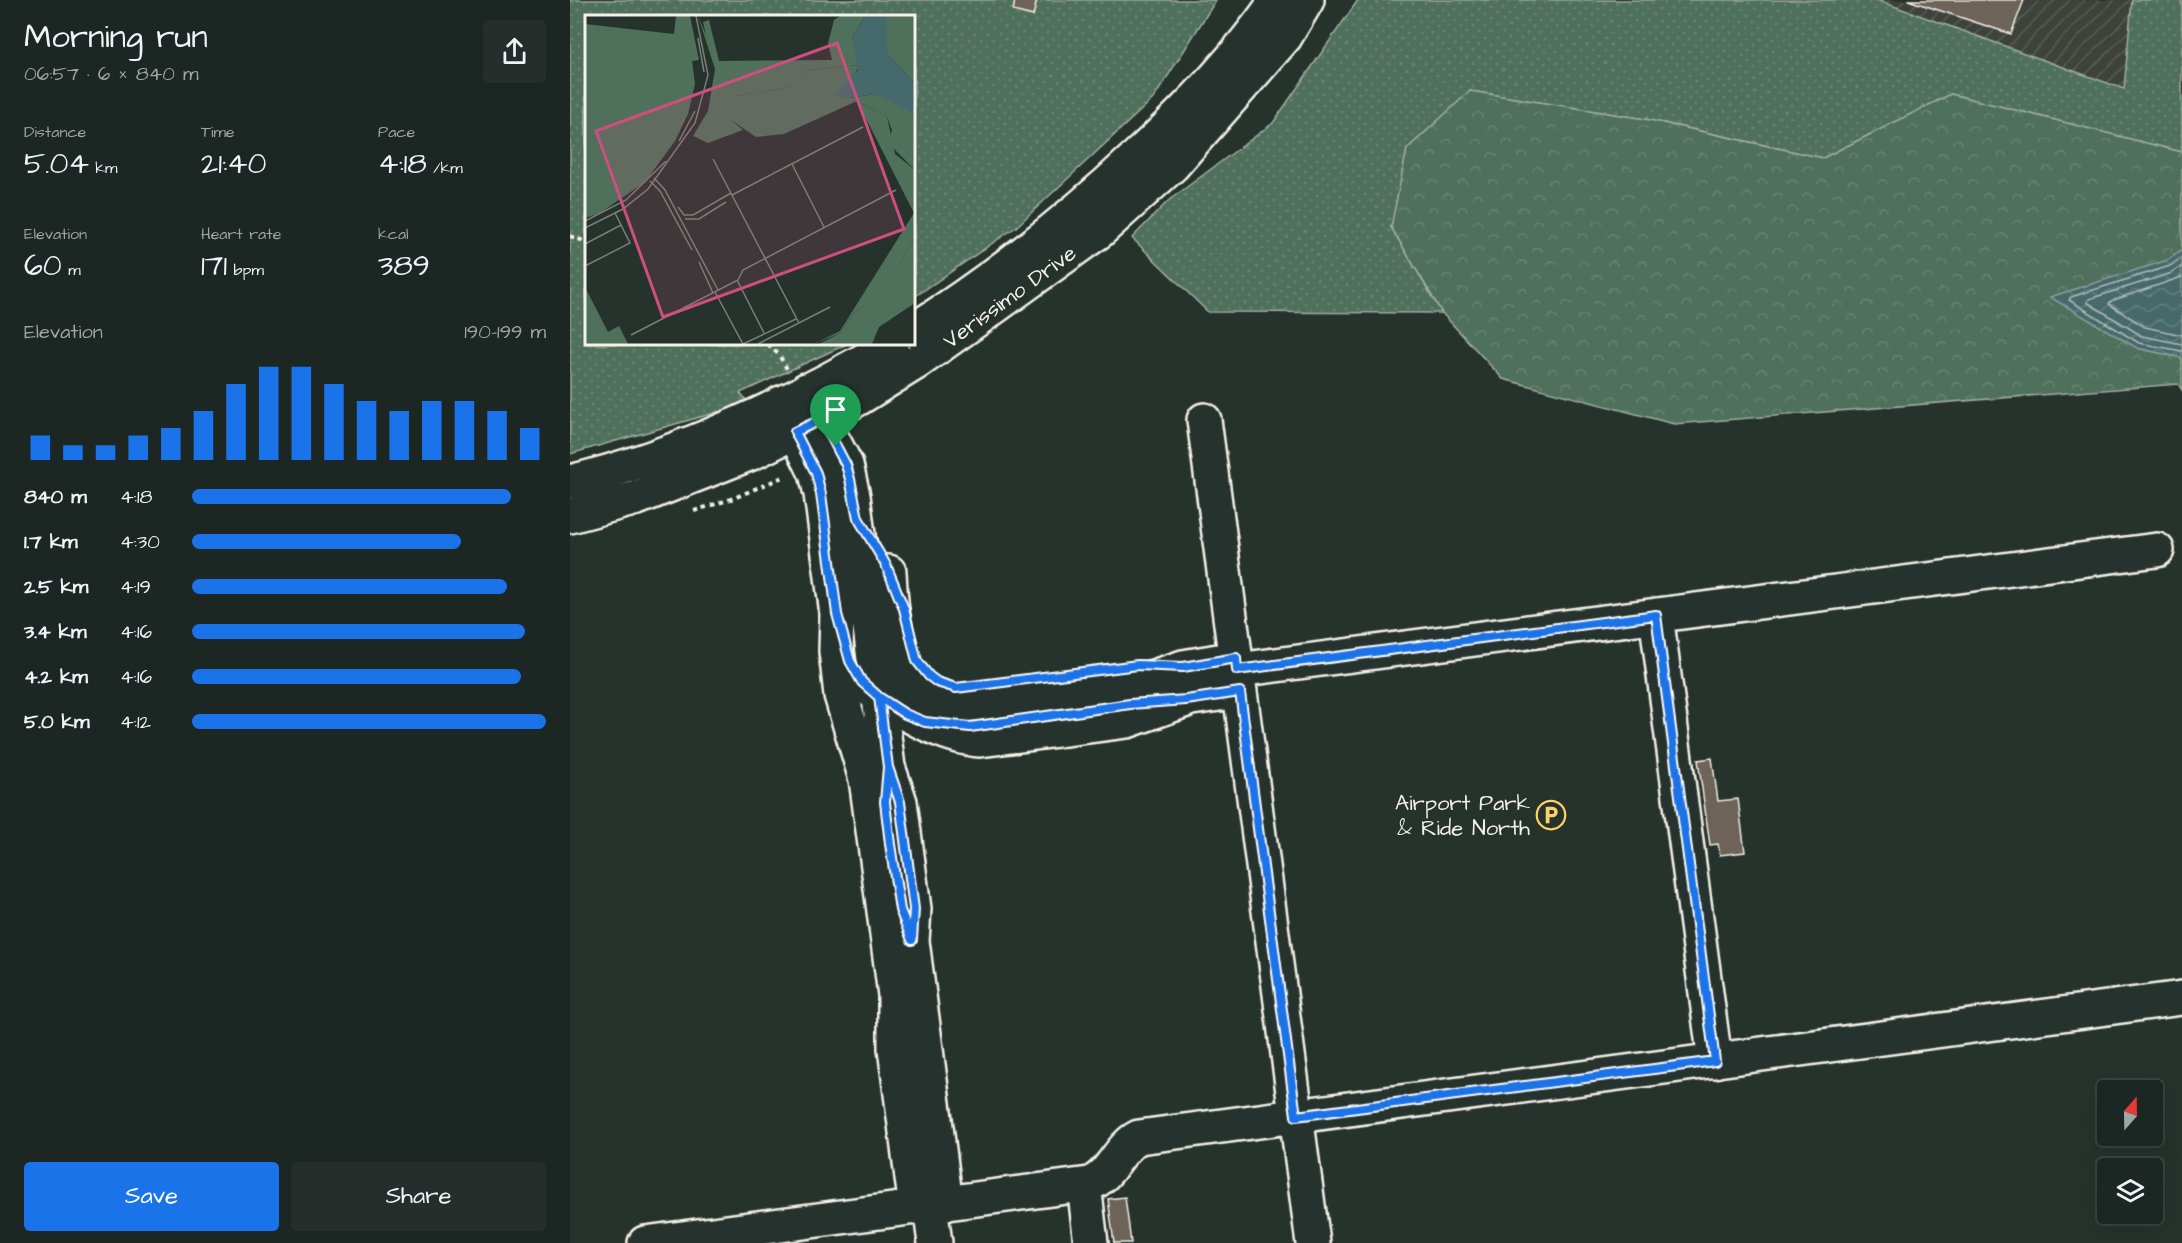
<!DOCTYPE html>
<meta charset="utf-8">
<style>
body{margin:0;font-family:"Architects Daughter",sans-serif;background:#252e2a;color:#f1f3f6;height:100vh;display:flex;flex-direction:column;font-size:22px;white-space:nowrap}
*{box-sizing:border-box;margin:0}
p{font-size:20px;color:#a0a5a5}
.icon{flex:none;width:33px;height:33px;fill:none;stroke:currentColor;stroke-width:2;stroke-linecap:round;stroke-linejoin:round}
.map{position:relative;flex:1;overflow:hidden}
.details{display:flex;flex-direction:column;background:#1c2622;width:570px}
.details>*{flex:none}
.needle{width:39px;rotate:20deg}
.tools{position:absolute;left:1527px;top:1080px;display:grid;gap:12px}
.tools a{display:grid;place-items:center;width:66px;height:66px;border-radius:6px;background:#1c2622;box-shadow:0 6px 24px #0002,0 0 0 2px #3a4340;font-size:30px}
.pin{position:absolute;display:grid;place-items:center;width:51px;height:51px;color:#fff;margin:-62px -26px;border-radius:50% 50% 50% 0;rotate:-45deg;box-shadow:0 0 6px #0007}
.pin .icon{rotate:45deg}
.round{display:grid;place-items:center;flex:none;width:63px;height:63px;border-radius:6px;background:#252e2a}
.head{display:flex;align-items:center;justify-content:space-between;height:102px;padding:0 24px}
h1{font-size:33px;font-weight:600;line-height:45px}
.figures{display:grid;grid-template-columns:repeat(3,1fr);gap:9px;height:102px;padding:6px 24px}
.figures div{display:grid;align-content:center}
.figures b{font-size:30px;font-weight:600}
.figures small{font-size:16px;font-weight:400}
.figures p{font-size:16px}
.chart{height:168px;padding:12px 24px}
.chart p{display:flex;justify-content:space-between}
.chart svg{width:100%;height:108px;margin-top:6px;stroke:#1a73e8;stroke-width:6}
.button{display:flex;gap:12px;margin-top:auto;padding:12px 24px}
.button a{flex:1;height:69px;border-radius:6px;background:#1a73e8;color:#fff;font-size:24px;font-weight:600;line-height:69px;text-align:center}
.button a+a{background:#252e2a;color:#f1f3f6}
ul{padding:0 24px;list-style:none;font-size:20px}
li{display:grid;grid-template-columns:96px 72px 1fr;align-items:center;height:45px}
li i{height:15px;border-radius:8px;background:#1a73e8}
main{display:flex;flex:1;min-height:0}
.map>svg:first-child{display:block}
.industrial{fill:url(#industrial-furrows)}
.grass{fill:url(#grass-dots);stroke:#a2b0a2;stroke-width:1.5}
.forest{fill:url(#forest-crowns);stroke:#a2b0a2;stroke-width:1.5}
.water{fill:url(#water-waves);stroke:#8c9f9d;stroke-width:1.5}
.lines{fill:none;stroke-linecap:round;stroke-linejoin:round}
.shore{stroke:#aebbb6;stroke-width:1.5}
.building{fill:#6e6458;stroke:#f4f1e8;stroke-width:1.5}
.minor-casing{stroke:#f4f1e8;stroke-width:38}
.path{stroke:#f4f1e8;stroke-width:4;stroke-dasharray:4.5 4.5;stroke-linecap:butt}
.minor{stroke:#26332d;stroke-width:33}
.route-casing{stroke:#fff;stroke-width:12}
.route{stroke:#1a73e8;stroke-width:8}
.labels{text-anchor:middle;stroke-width:4.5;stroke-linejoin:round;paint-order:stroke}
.street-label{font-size:22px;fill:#f4f1e8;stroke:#26332d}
.poi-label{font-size:22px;fill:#f4f1e8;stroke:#26332d;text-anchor:end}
.inset-road{fill:none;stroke:#787f78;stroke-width:1.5}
.view{fill:#ce4e7e;fill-opacity:0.15;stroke:#ce4e7e;stroke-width:3}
.inset-edge{fill:none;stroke:#f4f1e8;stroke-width:3}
</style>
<main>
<section class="details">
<div class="head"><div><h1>Morning run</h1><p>06:57 · 6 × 840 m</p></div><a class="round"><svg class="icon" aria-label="share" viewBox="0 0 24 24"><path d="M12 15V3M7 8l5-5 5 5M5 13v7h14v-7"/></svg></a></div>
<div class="figures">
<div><p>Distance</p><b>5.04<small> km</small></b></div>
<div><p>Time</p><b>21:40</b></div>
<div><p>Pace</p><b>4:18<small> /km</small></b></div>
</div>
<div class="figures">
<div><p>Elevation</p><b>60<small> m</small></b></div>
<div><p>Heart rate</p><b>171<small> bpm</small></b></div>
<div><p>kcal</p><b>389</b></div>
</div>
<div class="chart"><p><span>Elevation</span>190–199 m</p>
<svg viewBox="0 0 160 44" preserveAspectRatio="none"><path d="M5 44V34M15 44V38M25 44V38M35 44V34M45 44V31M55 44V24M65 44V13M75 44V6M85 44V6M95 44V13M105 44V20M115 44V24M125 44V20M135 44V20M145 44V24M155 44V31"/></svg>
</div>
<ul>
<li><b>840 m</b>4:18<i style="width:90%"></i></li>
<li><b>1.7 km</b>4:30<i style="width:76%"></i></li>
<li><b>2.5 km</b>4:19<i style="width:89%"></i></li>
<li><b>3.4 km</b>4:16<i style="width:94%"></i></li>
<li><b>4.2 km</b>4:16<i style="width:93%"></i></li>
<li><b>5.0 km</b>4:12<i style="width:100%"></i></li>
</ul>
<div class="button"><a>Save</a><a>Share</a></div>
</section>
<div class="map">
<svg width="1612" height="1243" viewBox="0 0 1612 1243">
<defs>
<pattern id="industrial-furrows" width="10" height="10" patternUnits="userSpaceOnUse" patternTransform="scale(1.5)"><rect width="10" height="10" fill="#3c423a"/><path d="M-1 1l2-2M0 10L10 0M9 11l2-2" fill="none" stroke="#595e56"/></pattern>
<pattern id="grass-dots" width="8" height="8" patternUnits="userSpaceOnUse" patternTransform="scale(1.5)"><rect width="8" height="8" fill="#4f705b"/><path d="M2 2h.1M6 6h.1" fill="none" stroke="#698573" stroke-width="1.8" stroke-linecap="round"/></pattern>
<pattern id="forest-crowns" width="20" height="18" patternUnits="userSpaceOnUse" patternTransform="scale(1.5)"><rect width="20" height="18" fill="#4f705b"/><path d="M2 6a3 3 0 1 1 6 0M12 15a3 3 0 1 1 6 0" fill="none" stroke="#698573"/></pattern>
<pattern id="water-waves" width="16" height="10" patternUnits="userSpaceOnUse" patternTransform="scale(1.5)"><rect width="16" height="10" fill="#46696b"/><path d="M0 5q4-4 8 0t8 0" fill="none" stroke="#617f80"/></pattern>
</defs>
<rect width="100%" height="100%" fill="#26332d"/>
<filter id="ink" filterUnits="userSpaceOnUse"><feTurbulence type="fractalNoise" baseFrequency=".0167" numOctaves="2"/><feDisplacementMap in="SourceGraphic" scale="12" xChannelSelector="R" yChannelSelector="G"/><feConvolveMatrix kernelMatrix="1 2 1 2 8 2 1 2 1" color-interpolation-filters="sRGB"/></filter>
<g filter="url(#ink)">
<path class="industrial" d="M1307,0H1562L1554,89L1476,60Z"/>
<path class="grass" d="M0,0H646L584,98L446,227L344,297V16H16V344H277L170,393L179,403L0,454Z
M788,0H1307L1554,89L1562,0H1612V152L1381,94L1253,158L1075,119L900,91L821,227L872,313L638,312L562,238L598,201L703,123Z"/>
<path class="forest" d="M900,91L1075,119L1253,158L1381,94L1612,152V250L1598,260L1567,348L1612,358V390L1608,384L1104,424L933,379L872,313L821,227L837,149Z"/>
<path class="water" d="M1612,250V358L1567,348L1480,297L1598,260Z"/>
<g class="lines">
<path class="shore" d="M1612,257L1600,266L1501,297L1499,300L1569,343L1612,351
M1612,266L1602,273L1519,299L1517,302L1572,336L1612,344
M1612,277L1541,301L1539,304L1575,327L1612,335"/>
</g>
<path class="building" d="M445,0H467L463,16L443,11Z
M1338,0H1454L1441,34Z
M1142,758L1148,801L1168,799L1175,852L1150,855L1148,844L1140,845L1128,760Z
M555,1197L561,1243H544L538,1199Z"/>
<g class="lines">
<g class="minor-casing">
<path id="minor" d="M344,330C423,279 498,221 567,156C618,109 667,58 707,0
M236,390L276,465L283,496L318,767L330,802L344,909L342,941L376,1204
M211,403L246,473L251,494L267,614L266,651L271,695L296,779L312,896L325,995V1048L346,1208
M634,420L743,1243
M0,482C108,456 227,401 322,344
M0,516L67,498L184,452L252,419L289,398L347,362L416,313L531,230L603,165L715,37L737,0
M319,572C320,594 322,616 326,638C329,650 329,663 335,674C349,699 380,705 405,705L569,682L613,667L666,658
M1086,615L1145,1061
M667,670L1587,550
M299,689C327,711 374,737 410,740L557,721L616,700
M594,702L670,691
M514,1185L521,1243
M360,1206L365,1243
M75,1243L519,1184C541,1177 548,1147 569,1137L1612,998"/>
</g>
<path class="path" d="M0,236L16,242
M198,344L209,355L217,369
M124,511L164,498L215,476"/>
<use href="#minor" class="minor"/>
</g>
</g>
<g class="lines" filter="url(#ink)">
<g class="route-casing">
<path id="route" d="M266,446L252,419L225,432L246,473L251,494L267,614L280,661L292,682L309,697L318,767L330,802L344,909L342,940L330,910L320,844L315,802L318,767L309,697L335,714L355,722L400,727L560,704L616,700L670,692L726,1116L1145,1061L1086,615L667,670L666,658L613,667L568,665L386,688L367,682L359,676L347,661L334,609L316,565L288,518L280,479L276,465L266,446"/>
</g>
<use href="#route" class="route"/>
</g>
<defs>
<g id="parking-ring" transform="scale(1.5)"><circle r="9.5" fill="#26332d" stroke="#ffd166" stroke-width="1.5"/><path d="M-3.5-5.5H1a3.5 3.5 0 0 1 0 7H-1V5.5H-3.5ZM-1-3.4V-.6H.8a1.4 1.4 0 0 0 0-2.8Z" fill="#ffd166"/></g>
</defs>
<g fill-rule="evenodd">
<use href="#parking-ring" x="981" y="815"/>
</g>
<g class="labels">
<g class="street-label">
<text transform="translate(439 296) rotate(-36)" y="8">Verissimo Drive</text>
</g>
<g class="poi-label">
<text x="960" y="810">Airport Park<tspan x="960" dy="25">&amp; Ride North</tspan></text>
</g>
</g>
<g transform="translate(15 15)">
<rect width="330" height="330" fill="#26332d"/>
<path d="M91,1H105L114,45L107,46L110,69L103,99L90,126L60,167L15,198L0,203V9L89,19ZM113,1L121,20L118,7L124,5L134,46L247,45L243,28L249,5L255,1H280L267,22L275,50L222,55L207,72L150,81L146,105L158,115L123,128L108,121L123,96L130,54ZM302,1H330V69L302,39ZM272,86L302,102L310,139L330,155V223L299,274L268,299L255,318L229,329L255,316L329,198ZM0,272L23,317L34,311L43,329H0Z" fill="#4f705b"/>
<path d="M275,50L264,68L249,79L264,83L290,79L323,93L330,99V155L303,128L307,115L302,102L272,86L199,119L171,122L146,105L144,93L150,81L206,72L222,55ZM330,223V288L294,312L287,329H234L255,318L268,299L299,273Z" fill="#4f705b"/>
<path d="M280,1H302V39L330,69V99L290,79L264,83L248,80L273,55L267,22Z" fill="#46696b"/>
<path class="inset-road" d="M113,23L119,57M94,126L110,96M128,144L214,308M207,149L239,212M69,163L80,175L133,275M65,166L75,176L107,235M147,180L278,112M93,192L99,200H108L146,178M100,204H114L141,187M0,206L41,185L81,146M0,213L38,194L63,174L110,108L123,60L111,1M0,229L36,210M114,247L128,278M0,251L45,228L30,198M152,265L179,318M130,277L158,329L211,304M46,320L153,265L158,255L311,175M173,329L245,292"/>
<path class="view" d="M252,28L319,214L78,302L11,116Z"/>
<rect width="330" height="330" class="inset-edge"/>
</g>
</svg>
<div class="tools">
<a><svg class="needle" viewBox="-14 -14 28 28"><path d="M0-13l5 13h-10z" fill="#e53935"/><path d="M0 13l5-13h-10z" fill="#a0a5a5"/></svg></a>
<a><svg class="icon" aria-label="layers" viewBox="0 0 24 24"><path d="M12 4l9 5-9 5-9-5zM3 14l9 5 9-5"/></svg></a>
</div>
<div class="pin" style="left:266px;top:446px;background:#1e9e55"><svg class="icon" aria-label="arrive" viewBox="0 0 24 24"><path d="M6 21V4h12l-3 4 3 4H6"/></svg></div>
</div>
</main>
